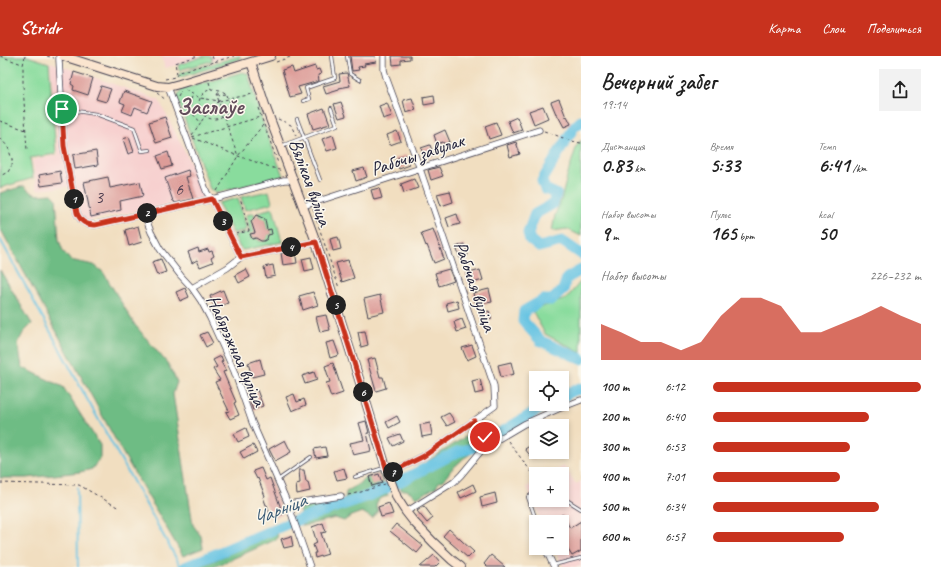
<!DOCTYPE html>
<html lang="ru">
<meta charset="utf-8">
<style>
body{margin:0;font-family:Caveat,sans-serif;background:#f2f2f2;color:#222;height:100vh;display:flex;flex-direction:column;font-size:15px;white-space:nowrap}
*{box-sizing:border-box;margin:0}
p{font-size:13px;color:#767676}
.icon{flex:none;width:22px;height:22px;fill:none;stroke:currentColor;stroke-width:2;stroke-linecap:round;stroke-linejoin:round}
.map{position:relative;flex:1;overflow:hidden}
.panel{display:flex;flex-direction:column;background:#fff;width:360px}
.panel>*{flex:none}
.fabs{position:absolute;left:529px;top:315px;display:grid;gap:8px}
.fabs a{display:grid;place-items:center;width:40px;height:40px;border-radius:0px;background:#fff;box-shadow:0 2px 6px #0003;font-size:20px}
.pin{position:absolute;display:grid;place-items:center;width:34px;height:34px;color:#fff;margin:-17px;border:2px solid #fff;border-radius:50%;box-shadow:0 1px 4px #0007}
.km{position:absolute;width:20px;height:20px;margin:-10px;border-radius:50%;background:#222;color:#fff;font-size:11px;line-height:20px;text-align:center}
.round{display:grid;place-items:center;flex:none;width:42px;height:42px;border-radius:0px;background:#f2f2f2}
.headline{display:flex;align-items:center;justify-content:space-between;height:68px;padding:0 20px}
h1{font-size:22px;font-weight:700;line-height:30px}
.metrics{display:grid;grid-template-columns:repeat(3,1fr);gap:6px;height:68px;padding:4px 20px}
.metrics div{display:grid;align-content:center}
.metrics b{font-size:20px;font-weight:700}
.metrics small{font-size:11px;font-weight:400}
.metrics p{font-size:11px}
.chart{height:112px;padding:8px 20px}
.chart p{display:flex;justify-content:space-between}
.chart svg{width:100%;height:72px;margin-top:4px;fill:#c8321e;opacity:.7}
ul{padding:0 20px;list-style:none;font-size:13px}
li{display:grid;grid-template-columns:64px 48px 1fr;align-items:center;height:30px}
li i{height:10px;border-radius:5px;background:#c8321e}
header{display:flex;align-items:center;gap:24px;box-sizing:border-box;height:56px;padding:0 20px;background:#c8321e;color:#fff}
header strong{font-size:19px}
nav{display:flex;gap:22px;margin-inline-start:auto;font-size:14px}
main{display:flex;flex:1;min-height:0}
.map>svg:first-child{display:block}
.built{fill:#f7d0cf}
.green{fill:#89dc9d;stroke:#567f6c}
.forest{fill:#6ebc84;stroke:#486f60}
.lines{fill:none;stroke-linecap:round;stroke-linejoin:round}
.stream{stroke:#64c2e2;stroke-width:2}
.river{stroke:#64c2e2;stroke-width:11}
.building{fill:#dd9c98}
.service-casing{stroke:#413e4f;stroke-width:4}
.minor-casing{stroke:#413e4f;stroke-width:7}
.secondary-casing{stroke:#413e4f;stroke-width:10}
.path{stroke:#413e4f;stroke-width:1;stroke-dasharray:3 3;stroke-linecap:butt}
.service{stroke:#fff;stroke-width:2.5}
.minor{stroke:#fff;stroke-width:5.5}
.secondary{stroke:#fbe5cf;stroke-width:8}
.route-casing{stroke:#fff;stroke-width:8}
.route{stroke:#c8321e;stroke-width:5}
.labels{text-anchor:middle;stroke-width:3;stroke-linejoin:round;paint-order:stroke}
.number-label{font-size:17px;fill:#514052}
.street-label{font-size:19px;fill:#22223b;stroke:#fbf7ec}
.water-label{font-size:20px;font-style:italic;fill:#395a75;stroke:#fbf7ec}
.district-label{font-size:23px;font-weight:bold;fill:#634d5c;stroke:#fbf7ec}
</style>
<header>
<strong>Stridr</strong>
<nav><a>Карта</a><a>Слои</a><a>Поделиться</a></nav>
</header>
<main>
<div class="map">
<svg width="581" height="511" viewBox="0 0 581 511">
<rect width="100%" height="100%" fill="#fbf7ec"/>
<filter id="ink" filterUnits="userSpaceOnUse"><feTurbulence type="fractalNoise" baseFrequency=".025" numOctaves="2"/><feDisplacementMap in="SourceGraphic" scale="8" xChannelSelector="R" yChannelSelector="G"/><feConvolveMatrix kernelMatrix="1 2 1 2 8 2 1 2 1" color-interpolation-filters="sRGB"/></filter>
<filter id="wash" filterUnits="userSpaceOnUse"><feTurbulence type="fractalNoise" baseFrequency=".012" numOctaves="4" result="noise"/><feDisplacementMap in="SourceGraphic" scale="16" xChannelSelector="R" yChannelSelector="G"/><feGaussianBlur stdDeviation="0.9" result="paint"/><feColorMatrix in="noise" values="0 0 0 0 0 0 0 0 0 0 0 0 0 0 0 0 0 1.4 0 .05"/><feComposite in="paint" operator="in"/></filter>
<g filter="url(#wash)">
<rect width="100%" height="100%" fill="#f1dec0"/>
<path class="built" d="M161,0H229L179,14L178,9L165,12Z
M50,6L159,44L208,141L81,166L76,130L37,134L32,104L58,99Z
M564,410L576,428L581,425V511H563L554,492H562V466H542L527,431L536,425V444H562V418H549Z"/>
<path class="green" d="M0,0H27L49,7L56,98L30,102L33,122L0,132Z
M204,0H211L212,5L179,14L178,9Z
M239,0H240V3L178,22L177,21L180,17Z
M243,16L248,18L261,61L283,120L216,137L210,133L177,42L181,34L183,33Z
M581,84V180L567,173L552,175L555,159L561,144L568,117L577,89Z
M269,135L272,147L245,154L241,141Z
M238,142L247,174L233,177L218,147Z
M273,152L282,186L243,194L240,192L234,179L250,176L246,159L254,157L255,161L252,167L255,177L251,178L252,183L257,182L259,185H263L267,183V179L272,178L271,173L267,174L265,164V163H263L259,160L258,156Z
M581,225V297L545,278L532,254L566,243Z"/>
<path class="forest" d="M24,130C35,141 37,139 52,138L56,142L59,184L63,195L70,204L94,209L103,216L135,269L168,308L177,326L173,338L193,469L201,480L203,492L183,500L121,394L0,172V137Z
M0,214L32,268L23,277L18,287L22,311L63,331L100,389V402L92,413L80,416L27,422H0Z
M471,377L483,390L464,402L451,414L444,424L439,426L436,431L420,440L415,441C411,436 408,433 401,434L397,422L420,410Z
M380,417L388,440C381,442 378,442 376,449L378,455L372,462L362,456L351,460L344,465L335,462L303,470L299,453C309,448 320,443 331,444L333,447L345,442L346,436L360,427L362,424Z
M278,475L277,483L214,511H197L213,505Z"/>
<g class="lines">
<path class="stream" d="M0,183L87,343L181,511
M77,431L78,511"/>
<path class="river" d="M581,65L574,71L542,125L545,133L556,138L553,148L535,158L528,177L530,184L539,191L562,185L581,198
M581,214L567,222L563,234L552,244H543L524,255L523,265L541,285L581,303
M562,341L575,334L581,333
M397,427L457,396L477,391L548,348
M185,511L289,467L368,440L387,432"/>
</g>
<g id="blocks">
<path class="building" d="M350,0H375L376,6L364,8L365,10L358,11L359,14L352,15Z
M392,0H410V3L401,4V8L393,9Z
M315,10L316,14L319,13L321,18L318,19L319,25L298,31L301,38L290,41L282,14L292,11L294,17Z
M74,16L93,22L88,39L73,34L74,30L71,28Z
M347,17L350,30L339,32V34L326,38L323,30L340,25L339,18Z
M101,30L111,33L106,46L96,43Z
M124,35L152,45L147,56L135,51L132,59L122,55L125,48L120,46Z
M434,39L435,47L424,49L423,41Z
M412,42L416,54L406,57L403,44Z
M559,43L566,61L567,60L571,68L564,71L557,58H556L551,46Z
M341,46L346,60L339,62L334,48Z
M387,47L392,60L383,63L379,50Z
M543,50L548,62L534,68L529,55Z
M324,52L330,68L313,73L308,58Z
M165,61L172,82L156,87L149,66Z
M517,61L522,74L513,77L508,65Z
M496,66L501,79L489,83L485,70Z
M445,74L450,86L444,88L443,86L437,88L434,79Z
M397,75L401,85L390,89L387,79Z
M333,79L337,92L327,95L322,83Z
M129,81L134,96L128,98L123,83Z
M516,86L520,98L510,101L507,89Z
M430,89L434,99L425,103L421,92Z
M96,95L98,109L75,113L73,99Z
M168,96L172,110L162,113L157,100Z
M406,99L410,109L399,113L395,103Z
M439,111L443,120L431,124L428,114Z
M364,112L367,121L356,125L353,115Z
M188,114L190,120L186,121L193,143L175,147L174,145H173L165,122Z
M60,115L62,127L41,130L39,119Z
M108,121L110,132L140,126L143,140L120,145L121,154L91,161L84,126Z
M414,123L418,132L404,137L401,128Z
M379,132L382,142L374,144L371,134Z
M450,135L453,146L441,150L437,138Z
M457,158L460,168L449,171L446,162Z
M256,159L265,163V164L267,174L271,173L272,178L268,179L267,183L264,185H261L256,182L252,183L250,178L255,177L252,168L251,166Z
M138,170L142,186L129,190L125,174Z
M433,173L444,203L434,207L427,189L426,190L421,177Z
M338,181L341,193L333,195L330,183Z
M464,188L468,199L460,202L456,191Z
M198,192L199,196L208,193L209,196L212,195L214,200L211,202L213,206L200,211L197,204L192,207L188,196Z
M295,195L297,207L283,209L281,197Z
M311,201L314,213L305,215L302,203Z
M161,203L166,216L157,219L152,206Z
M348,204L354,222L342,226L336,207Z
M273,209L275,220L266,222L264,211Z
M246,213L250,221L239,227L235,219Z
M449,213L454,225L439,230L435,217Z
M480,214L483,224L469,228L466,218Z
M185,232L189,241L180,245L176,236Z
M489,233L492,246L476,249L473,237Z
M223,234L228,247L215,252L210,240Z
M313,236L318,249L303,254L299,240Z
M380,239L384,256L368,260L364,243Z
M457,244L459,252L448,255L446,247Z
M489,255L492,263L483,266L480,258Z
M326,259L330,274L320,276L316,261Z
M462,263L466,273L457,276L454,266Z
M365,275L368,289L361,291L358,276Z
M207,276L213,287L206,291L200,279Z
M334,285L339,299L330,302L326,287Z
M472,289L476,300L467,304L462,292Z
M221,300L223,305L221,306L226,315L223,316L236,346L234,347L239,359L230,363L226,356L229,355L215,326L220,324L213,313L217,311L213,304Z
M375,302L380,321H383L386,332L376,335L367,304Z
M260,303L264,318L252,321L248,307Z
M511,306L514,318L501,321L498,309Z
M333,307L343,337L331,341L326,327L330,326L325,310Z
M314,316L317,324L305,328L302,320Z
M480,323L483,336L475,338L472,325Z
M257,334L263,350L253,354L247,338Z
M294,338L297,346L304,343L306,349L292,355L286,341Z
M449,357L455,366L447,370L441,361Z
M397,360L400,366L389,372L386,366Z
M366,365L369,377H367L371,395L353,399L350,387L364,384L359,367Z
M430,367L432,379L422,381L420,369Z
M246,372L249,381L238,386L234,378Z
M400,378L403,385L393,390L389,382Z
M285,384L291,396L275,405L269,393Z
M534,387L536,389V396H542L533,403L525,393Z
M253,389L257,396L244,403L240,396Z
M325,391L327,400L316,402L314,393Z
M261,412L266,424L270,422L283,458L271,462L267,449H266L263,441L265,440L258,422L257,423L253,415Z
M344,412L347,422L337,424L334,415Z
M299,414H304L306,426H308L310,435L297,438L296,428L300,427Z
M379,418L382,427L372,430L369,421Z
M473,428L476,435L461,442L458,436Z
M495,437L497,447L482,451L480,441Z
M389,447L393,458L381,461L378,451Z
M424,450L433,462L427,467L417,455Z
M562,458L570,472L581,465V495L572,500L562,484Z
M323,467L326,476L321,477L328,498L315,502L314,497H316L313,489L317,487L312,471Z
M396,468L423,490L417,497L390,475Z
M449,473L474,496L468,502L443,480Z
M291,480L293,490L284,492L281,483Z
M434,499L440,506L435,511H420Z
M491,499L505,511H487L484,508Z"/>
</g>
</g>
<g filter="url(#ink)">
<use href="#blocks" fill-opacity="0" stroke="#413e4f" stroke-width="1"/>
<g class="lines">
<g class="service-casing">
<path id="service" d="M347,0L350,18L360,24
M303,45L309,43L306,32L335,22L332,0
M63,53L96,58L134,72L142,95L150,94
M297,63L320,124
M281,90L337,69L331,52
M355,421L384,412
M278,424L311,401
M557,444L558,446L565,443L581,453
M536,464L528,441L536,436
M553,509L581,502"/>
</g>
<g class="minor-casing">
<path id="minor" d="M59,0V4L64,91L77,157C81,166 86,169 95,169L144,158L212,143L284,124H293
M384,0V14L386,21L420,113L494,330L495,350L424,400L388,418
M168,31L207,137L212,143L241,201
M303,150L539,74
M144,158L151,176L160,193L181,220L192,232L201,245L210,262L234,315L252,366L288,448L310,511
M192,232L227,212L241,201L316,186
M288,448L341,440
M406,456L454,426L461,419L481,395L490,388L524,368L558,353L581,344
M536,464L537,466
M545,492L554,511"/>
</g>
<g class="secondary-casing">
<path id="secondary" d="M63,0L157,30L168,31L179,28L271,0
M251,6L266,52L299,140L316,186L351,297L388,418L397,442L406,456L413,465L433,486L452,504L461,511"/>
</g>
<path class="path" d="M0,0L22,8
M25,0L23,9V28L27,95
M47,0L54,2
M212,0L214,5
M276,6L293,0
M177,18L175,7L198,0
M165,23L175,21L180,16L234,0
M209,26L211,33
M211,33L220,34L217,39L221,53L227,56C208,78 184,43 211,33Z
M185,34L200,42L219,45L205,60L201,66C191,59 188,49 193,38
M157,37L166,44
M217,39L227,38L220,34
M227,39L230,47
M178,41L181,35
M219,45L253,38
M258,52L278,107
M221,53L230,47L227,56
M224,61L238,100
M278,63L291,69L296,80
M0,65L26,74
M544,75C557,79 568,85 581,87
M192,79L201,66
M192,81L260,61
M0,82L8,91L13,107L8,116L0,120
M193,82L238,100L282,115
M217,135L238,100L263,69
M313,153L339,232
M236,178L249,175L240,141
M476,370L479,374L486,383
M508,385L536,422
M0,427L79,429L119,452
M348,439L361,436L385,428"/>
<use href="#service" class="service"/>
<use href="#minor" class="minor"/>
<use href="#secondary" class="secondary"/>
</g>
</g>
<g class="lines" filter="url(#ink)">
<g class="route-casing">
<path id="route" d="M62,53L64,90L77,157C81,166 86,169 95,169L212,143L241,201L316,186L351,297L388,418L424,400L474,365L478,374L485,381"/>
</g>
<use href="#route" class="route"/>
</g>
<g class="labels">
<g class="number-label">
<text x="179" y="139">6</text>
<text x="99" y="147">3</text>
</g>
<g class="street-label">
<text transform="translate(417 98) rotate(-18)" y="7">Рабочы завулак</text>
<text transform="translate(311 126) rotate(70)" y="7">Вялікая вуліца</text>
<text transform="translate(476 230) rotate(71)" y="7">Рабочая вуліца</text>
<text transform="translate(237 294) rotate(66)" y="7">Набярэжная вуліца</text>
</g>
<g class="water-label">
<text transform="translate(279 453) rotate(-22)" y="7">Чарніца</text>
</g>
<g class="district-label">
<text x="210" y="58">Заслаўе</text>
</g>
</g>
</svg>
<div class="fabs">
<a><svg class="icon" aria-label="locate" viewBox="0 0 24 24"><circle cx="12" cy="12" r="6"/><path d="M12 2v4M12 18v4M2 12h4M18 12h4"/></svg></a>
<a><svg class="icon" aria-label="layers" viewBox="0 0 24 24"><path d="M12 4l9 5-9 5-9-5zM3 14l9 5 9-5"/></svg></a>
<a>+</a>
<a>−</a>
</div>
<div class="pin" style="left:62px;top:53px;background:#1e9e55"><svg class="icon" aria-label="arrive" viewBox="0 0 24 24"><path d="M6 21V4h12l-3 4 3 4H6"/></svg></div>
<div class="pin" style="left:485px;top:381px;background:#d93025"><svg class="icon" aria-label="check" viewBox="0 0 24 24"><path d="M5 12l5 5 9-10"/></svg></div>
<b class="km" style="left:74px;top:143px">1</b>
<b class="km" style="left:147px;top:157px">2</b>
<b class="km" style="left:223px;top:165px">3</b>
<b class="km" style="left:291px;top:191px">4</b>
<b class="km" style="left:336px;top:249px">5</b>
<b class="km" style="left:363px;top:336px">6</b>
<b class="km" style="left:393px;top:416px">7</b>
</div>
<section class="panel">
<div class="headline"><div><h1>Вечерний забег</h1><p>19:14</p></div><a class="round"><svg class="icon" aria-label="share" viewBox="0 0 24 24"><path d="M12 15V3M7 8l5-5 5 5M5 13v7h14v-7"/></svg></a></div>
<div class="metrics">
<div><p>Дистанция</p><b>0.83<small> km</small></b></div>
<div><p>Время</p><b>5:33</b></div>
<div><p>Темп</p><b>6:41<small> /km</small></b></div>
</div>
<div class="metrics">
<div><p>Набор высоты</p><b>9<small> m</small></b></div>
<div><p>Пульс</p><b>165<small> bpm</small></b></div>
<div><p>kcal</p><b>50</b></div>
</div>
<div class="chart"><p><span>Набор высоты</span>226–232 m</p>
<svg viewBox="0 0 160 44" preserveAspectRatio="none"><path d="M0 44V22L10 27L20 33L30 33L40 38L50 33L60 17L70 6L80 6L90 11L100 27L110 27L120 22L130 17L140 11L150 17L160 22V44z"/></svg>
</div>
<ul>
<li><b>100 m</b>6:12<i style="width:100%"></i></li>
<li><b>200 m</b>6:40<i style="width:75%"></i></li>
<li><b>300 m</b>6:53<i style="width:66%"></i></li>
<li><b>400 m</b>7:01<i style="width:61%"></i></li>
<li><b>500 m</b>6:34<i style="width:80%"></i></li>
<li><b>600 m</b>6:57<i style="width:63%"></i></li>
</ul>
</section>
</main>
